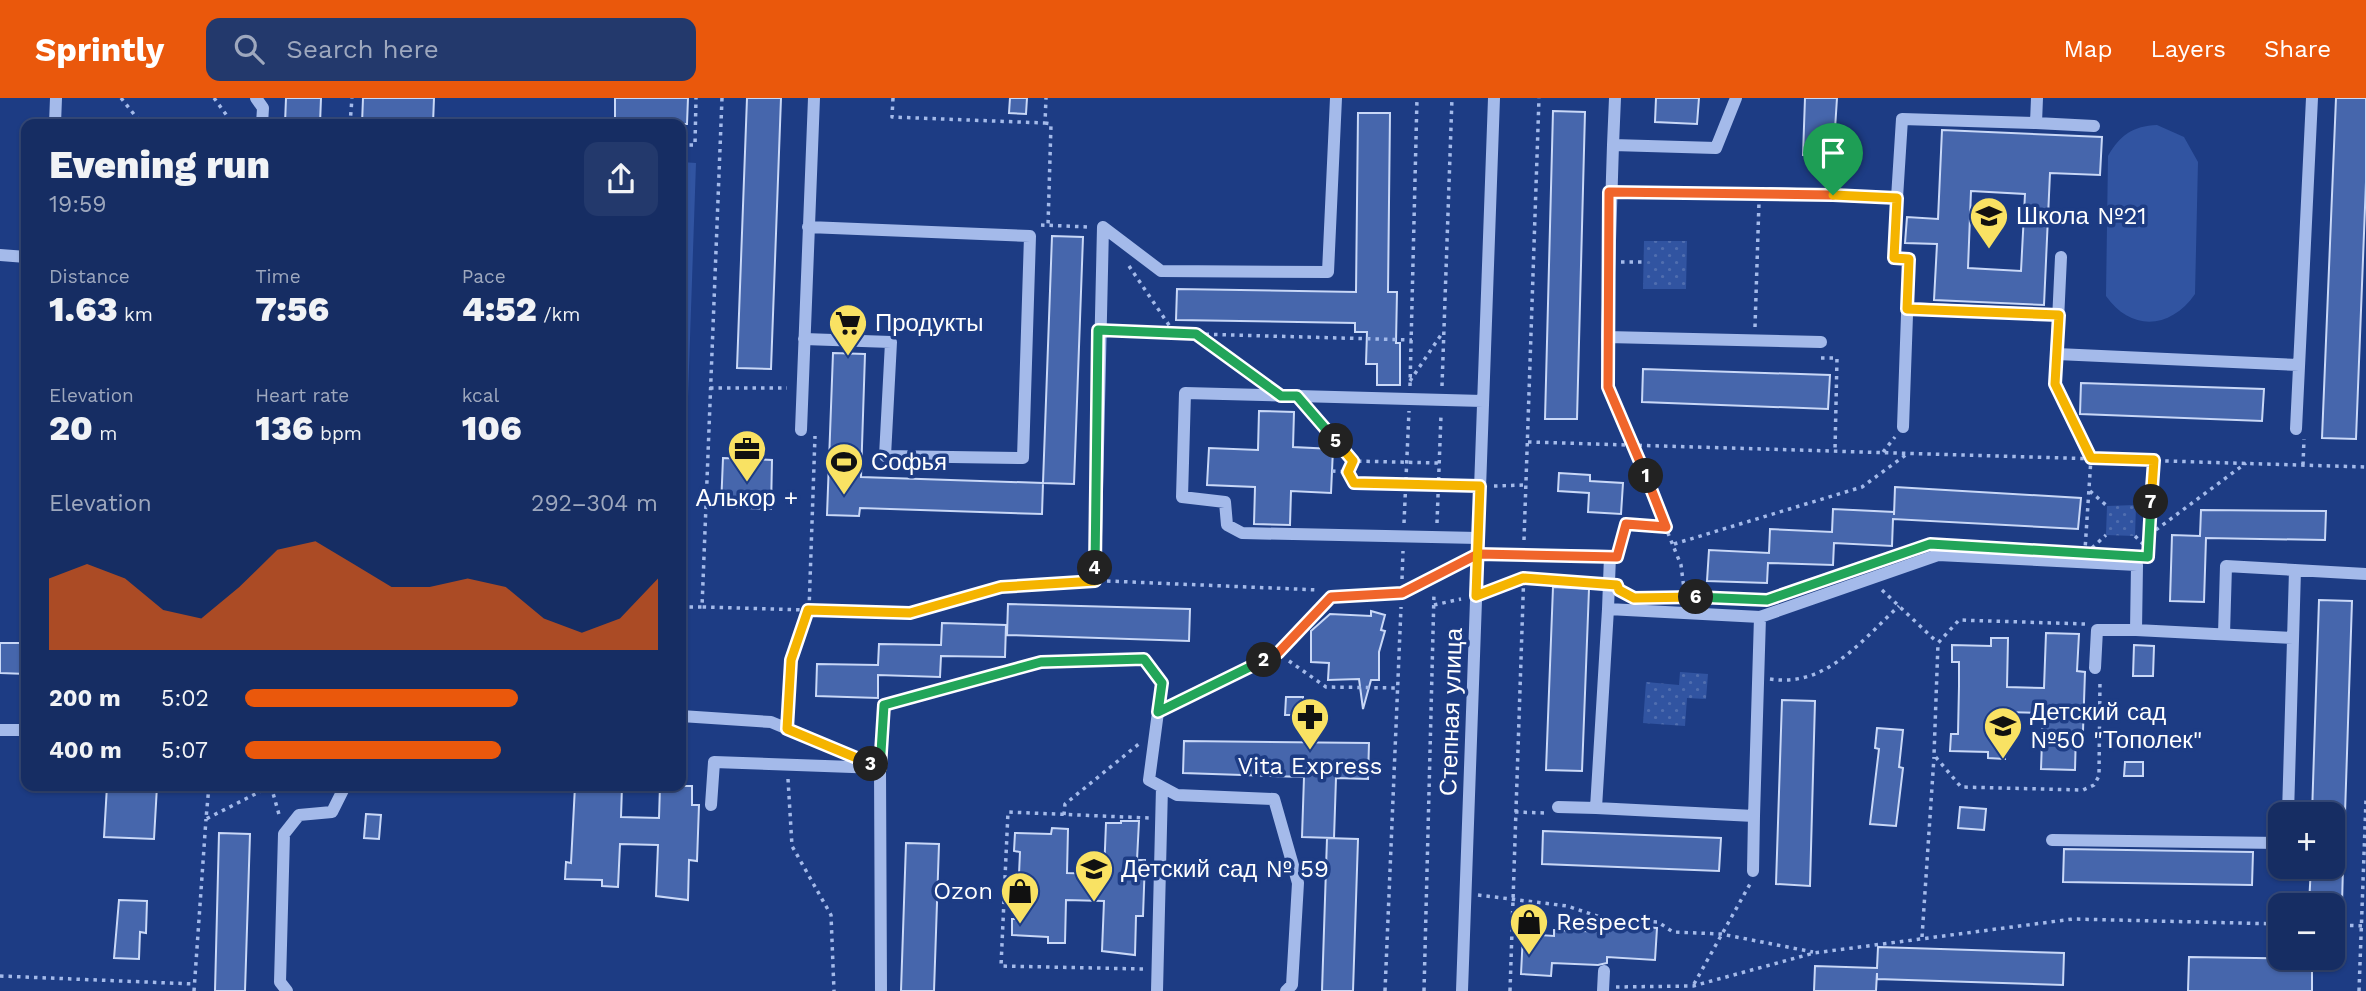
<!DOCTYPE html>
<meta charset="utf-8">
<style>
body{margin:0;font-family:"Work Sans",sans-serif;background:#23396c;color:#f1f3f6;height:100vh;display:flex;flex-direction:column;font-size:26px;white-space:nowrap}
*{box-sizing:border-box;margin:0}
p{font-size:23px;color:#9ea8be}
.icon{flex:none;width:38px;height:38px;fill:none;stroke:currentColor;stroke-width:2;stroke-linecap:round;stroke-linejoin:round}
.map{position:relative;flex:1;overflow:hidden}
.drawer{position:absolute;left:21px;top:21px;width:665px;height:672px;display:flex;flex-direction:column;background:#162d63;border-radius:14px;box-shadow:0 2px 5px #0004,0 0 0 2px #354978}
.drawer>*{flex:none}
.buttons{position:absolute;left:2268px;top:704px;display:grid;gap:14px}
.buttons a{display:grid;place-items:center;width:77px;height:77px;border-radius:14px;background:#162d63;box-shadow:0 2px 5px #0004,0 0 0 2px #354978;font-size:35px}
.pin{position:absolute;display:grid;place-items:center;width:60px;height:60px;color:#fff;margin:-72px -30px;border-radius:50% 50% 50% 0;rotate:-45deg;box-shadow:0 0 7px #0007}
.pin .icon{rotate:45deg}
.km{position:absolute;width:35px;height:35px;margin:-18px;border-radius:50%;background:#222;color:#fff;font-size:19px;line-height:35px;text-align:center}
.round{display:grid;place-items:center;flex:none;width:74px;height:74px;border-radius:14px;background:#23396c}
.summary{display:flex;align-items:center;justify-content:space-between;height:119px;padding:0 28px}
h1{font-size:38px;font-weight:800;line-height:52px}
.metrics{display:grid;grid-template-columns:repeat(3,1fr);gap:10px;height:119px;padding:7px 28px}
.metrics div{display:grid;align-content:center}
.metrics b{font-size:35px;font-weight:800}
.metrics small{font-size:19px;font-weight:400}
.metrics p{font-size:19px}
.chart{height:196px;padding:14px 28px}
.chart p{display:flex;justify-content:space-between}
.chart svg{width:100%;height:126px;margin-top:7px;fill:#ea580c;opacity:.7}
ul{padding:0 28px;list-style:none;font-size:23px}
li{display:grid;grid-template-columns:112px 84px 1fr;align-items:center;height:52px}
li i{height:18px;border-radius:9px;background:#ea580c}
header{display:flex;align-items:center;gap:42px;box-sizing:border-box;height:98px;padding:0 35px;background:#ea580c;color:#fff}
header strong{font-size:33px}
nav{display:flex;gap:38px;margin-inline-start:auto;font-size:24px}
.search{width:490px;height:63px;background:#23396c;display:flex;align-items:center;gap:18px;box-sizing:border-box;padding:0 24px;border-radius:14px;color:#9ea8be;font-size:26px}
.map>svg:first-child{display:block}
.green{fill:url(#green-dots)}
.pitch{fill:#3154a1}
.building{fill:#4666ac;stroke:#c9d8f7;stroke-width:2;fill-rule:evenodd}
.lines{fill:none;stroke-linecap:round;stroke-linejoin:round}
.path{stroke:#a4baea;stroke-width:3.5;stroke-dasharray:3.5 5;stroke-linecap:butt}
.minor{stroke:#a4baea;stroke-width:12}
.split-1-casing{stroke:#fff;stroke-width:14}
.split-2-casing{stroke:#fff;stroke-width:14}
.split-3-casing{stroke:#fff;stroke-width:14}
.split-4-casing{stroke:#fff;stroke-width:14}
.split-5-casing{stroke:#fff;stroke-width:14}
.split-6-casing{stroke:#fff;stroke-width:14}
.split-7-casing{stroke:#fff;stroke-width:14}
.split-8-casing{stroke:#fff;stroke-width:14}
.split-1{stroke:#f0652b;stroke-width:9}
.split-2{stroke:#f0652b;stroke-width:9}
.split-3{stroke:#22a559;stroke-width:9}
.split-4{stroke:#f5b400;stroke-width:9}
.split-5{stroke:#22a559;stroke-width:9}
.split-6{stroke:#f5b400;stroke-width:9}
.split-7{stroke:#22a559;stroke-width:9}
.split-8{stroke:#f5b400;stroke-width:9}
.labels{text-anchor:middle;stroke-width:7;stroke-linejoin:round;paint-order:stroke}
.poi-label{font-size:24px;fill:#fff;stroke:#1d3c84;text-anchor:start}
.street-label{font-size:24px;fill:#fff;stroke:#1d3c84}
</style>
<header>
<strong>Sprintly</strong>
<div class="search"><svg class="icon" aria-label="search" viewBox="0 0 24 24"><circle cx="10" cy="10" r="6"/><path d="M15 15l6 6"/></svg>Search here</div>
<nav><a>Map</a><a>Layers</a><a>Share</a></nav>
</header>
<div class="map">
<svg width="2366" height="893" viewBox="0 0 2366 893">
<defs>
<pattern id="green-dots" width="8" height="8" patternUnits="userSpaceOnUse" patternTransform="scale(1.75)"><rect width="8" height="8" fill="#3154a1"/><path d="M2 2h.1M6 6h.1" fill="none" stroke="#506eaf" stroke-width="1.8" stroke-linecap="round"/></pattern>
</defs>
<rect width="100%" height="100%" fill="#1d3c84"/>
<path class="green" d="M1644,143H1687L1686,191H1643Z
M2136,407L2135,438L2106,437L2107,408Z
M1680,574L1708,576L1706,601L1687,600L1685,628L1643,625L1646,584L1679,587Z"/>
<path class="pitch" d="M2157,27L2184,39L2198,64L2195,196C2171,231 2131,234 2106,198L2108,58C2120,37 2133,28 2157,27Z
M681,64L696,65L684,416H681Z"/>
<path class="building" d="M286,0H321L320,26H285Z
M363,0H434L433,26H362Z
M615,0H688L687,26H638V20H615Z
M747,0H781L771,271L737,270Z
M1010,0H1027L1026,16L1009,15Z
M1656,0H1699L1697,26L1655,24Z
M1805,0H1837L1835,31L1821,30L1820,58L1803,57Z
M2336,0H2366V84L2356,341L2322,340Z
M1553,13L1585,14L1577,321H1545Z
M1358,15H1390L1388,194H1397L1396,245H1400V287H1377V266H1366L1367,234H1355V225L1176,222L1177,191L1356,194Z
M1942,32L2102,39L2100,77L2050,75L2044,207L1934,202L1937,146L1905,145L1907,119L1938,121ZM1971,93L2025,96L2021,173L1968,170Z
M1052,138L1083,139L1074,386L1043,385Z
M833,255L865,256L861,379L1043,385L1042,416L860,410L859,418L827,417Z
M1643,271L1830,277L1828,311L1642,304Z
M2081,285L2264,291L2262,323L2080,316Z
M1259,313L1294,314L1293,349L1333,351L1331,395L1291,393L1290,427L1254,426L1255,389L1207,387L1209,350L1258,352Z
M723,360L772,362L771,411L721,409Z
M1559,375L1590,377V383L1623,385L1621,416L1588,414L1589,395L1558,393Z
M1895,389L2081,400L2078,431L1893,421L1892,448L1834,445L1833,467L1768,465L1767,485L1707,483L1709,452L1769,455L1770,431L1832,434L1833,411L1894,414V417Z
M2201,412L2326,413L2325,442L2206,440L2204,504L2170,503L2172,437L2200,438Z
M1553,489L1589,491L1582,673L1546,672Z
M2319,502L2352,503L2345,716H2312Z
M1008,506L1190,511L1189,543L1007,537Z
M1371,513L1385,517L1381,532L1385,533L1379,554V582H1371L1363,611L1359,581L1328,582L1329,565L1311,564V533L1330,516L1371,518Z
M942,525L1006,527L1005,559L941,558L940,579L878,577V600L816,598L817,566L878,567L879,546L941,547Z
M2046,535L2079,536L2077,573L2085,574L2083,633H2076L2075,672L2041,671L2043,615L2006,614L2005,661L1988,660V654L1950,653L1951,636H1958L1959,588V564H1952V547L1991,548V540H2008L2007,589L2044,590Z
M0,545H26V576L0,575Z
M2134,547L2154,548L2153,578H2133Z
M1286,599H1303V617H1285Z
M1782,602L1815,603L1810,788L1776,786Z
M1877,630L1903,632L1899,669L1903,670L1896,728L1870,726L1879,651L1875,650Z
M1184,643L1369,645L1368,681L1336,680L1334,740L1302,739L1304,679L1183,675Z
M2125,664H2143V678H2124Z
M107,688H157L154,741L104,739Z
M575,688H622L621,719L659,720L660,688H692V707H699L697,763L689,762L688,802L656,798L658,747L620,746L618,789L602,788V782L565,781L566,764L571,765Z
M1960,709L1986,711L1984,732L1958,730Z
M366,716L381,717L379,741L364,740Z
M1121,723H1139L1137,762H1145L1143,818H1136L1135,857L1102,853L1104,803L1066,802L1065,845H1048V839L1012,837V821H1018L1019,776L1020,754L1014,753L1015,735L1051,736L1052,730L1068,731L1067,775L1104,776L1106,725H1121Z
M1543,733L1721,740L1719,773L1542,766Z
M219,735L250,736L245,893H215Z
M1327,740L1358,741L1353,893H1322Z
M906,745L939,746L934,893H901Z
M2064,751L2253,754L2252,787L2063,784Z
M2311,768H2343L2342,807H2309Z
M119,802L147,803L146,835L140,834L139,861L114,860Z
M1609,827L1657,830L1655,862L1607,859V865L1598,867L1552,865L1551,878L1521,876L1523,836L1554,838V832L1609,834Z
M1878,849L2064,855L2063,887L1877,881V875L1876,893H1814L1815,868L1877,870Z
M2189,859L2312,861V893H2188Z"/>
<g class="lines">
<path class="path" d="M121,0L141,25L171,26
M214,0L233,26
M722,0L702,509L910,515L1001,489L1081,484
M893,0L892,19L1045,25L1046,0
M86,25L106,26
M1045,25L1051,26L1048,128
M350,26L352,0
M681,47H695L696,0
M1625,94L1758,95
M1041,127L1089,129
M1621,164H1644
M1129,168L1175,236H1196L1259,282
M1755,229L1759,104
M1114,233L1175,236
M1197,236L1412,242
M1821,260H1837L1835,352
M1410,283L1443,234
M1410,288L1417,0
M1442,288L1452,0
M710,290H787
M2061,298L2091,360L2085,452
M1613,301L1681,467L1685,499
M1308,311L1353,363
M1528,344L2366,369
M1883,354L1895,339
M2303,367L2304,341
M1332,373L1348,374L1354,385L1468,388
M1348,374L1353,363L1439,365
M1494,388L1526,387
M2090,393L2107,408
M2136,407L2150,393
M1404,425L1409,313
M1437,425L1441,317
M2149,437L2246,365
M2135,438L2148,451
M1524,442L1539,0
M1674,446L1862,389L1907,356
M1620,450L1626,426L1666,429
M2092,450L2106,437
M2148,458L2153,362
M1402,481L1403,453
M1107,483L1319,492
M1882,492L1937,544
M1489,493L1523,480L1594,486
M1686,499L1762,502
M1434,507L1461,501
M681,509H702
M2085,526L1959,522L1938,545L1934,657L1961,689L2083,692L2094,687L2099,678L2100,581
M1289,563L1326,589L1397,590
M1770,581C1826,590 1862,542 1899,508
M788,618L791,562L809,512L815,338
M788,681L792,748L831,817L834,893
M209,688L206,721L271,688H267
M271,688L280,720
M359,688H385
M1515,714L1546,715
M1064,717L1065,706L1140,645
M1478,797L1567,808L1609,822L1658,824L1673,834L1721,836L1813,854
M2333,827L2366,828
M1922,839L1934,659
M1143,871L1001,868L1008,714L1149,720
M0,878L194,886
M1694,886L1750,786
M1616,889L1693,888L1814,855L2073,821L2280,826
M194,893L206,721
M1385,893L1401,509
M1424,893L1434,495
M1510,893L1524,471
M2359,893L2366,702"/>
<path class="minor" d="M256,0L263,10L262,26
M1615,0L1613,47L1716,50L1736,0
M2036,25L2094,28
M55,26L56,0
M1613,47L1607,239L1821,244
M1770,95L1897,100L1902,21L2036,25L2037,0
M1897,100L1894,160L1909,161L1903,329
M1103,129L1161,173L1328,174L1336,0
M0,157L26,159
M1907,210L2059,217
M1607,239L1608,289
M804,241L891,244L885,358L1023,360L1030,138L808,129
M2057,256L2299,267
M2055,286L2061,159
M2296,331L2312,0
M801,332L814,0
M1478,440L1242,435L1227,427L1225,404L1182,399L1185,295L1483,303
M1095,483L1103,129
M1608,511L1596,710L1754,718L1760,519
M2224,536L2226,468L2366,476
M2095,570L2097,532H2136
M681,618L771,624L874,667
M0,632H26
M711,707L714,664L880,670
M1558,709L1596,710
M2288,716L2295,472
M2052,742L2280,745
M1753,773L1754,718
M287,893L280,884L284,736L299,717L332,714L345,688
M881,893L880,670L884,607L1041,564L1144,561L1162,585L1158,614
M1157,893L1162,689
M1286,893L1292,887L1298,785L1274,701L1177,697L1149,682L1158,614L1278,555L1331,499L1402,495L1478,456L1610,458L1608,511L1760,519L1938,457L2137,467L2136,532L2293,540
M1462,893L1494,0
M1603,893L1604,873"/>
</g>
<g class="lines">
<g class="split-1-casing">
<path id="split-1" d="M1646,378L1608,289L1609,94L1833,97"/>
</g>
<g class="split-2-casing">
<path id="split-2" d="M1264,562L1278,555L1331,499L1402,495L1478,456L1617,459L1626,426L1666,429L1646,378"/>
</g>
<g class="split-3-casing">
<path id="split-3" d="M871,666L880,670L884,607L1041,564L1144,561L1162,585L1158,614L1264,562"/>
</g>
<g class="split-4-casing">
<path id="split-4" d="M871,666L787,631L791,562L808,512L910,515L1001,489L1095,483V470"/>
</g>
<g class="split-5-casing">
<path id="split-5" d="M1095,470L1098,232L1196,236L1281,298H1297L1336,343"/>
</g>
<g class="split-6-casing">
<path id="split-6" d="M1336,343L1353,363L1348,374L1354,385L1480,388L1476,498L1523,480L1617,487L1619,492L1634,500L1696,499"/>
</g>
<g class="split-7-casing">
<path id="split-7" d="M1696,499L1767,502L1930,446L2148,459L2151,404"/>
</g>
<g class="split-8-casing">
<path id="split-8" d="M1833,97L1897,100L1894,160L1909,161L1907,211L2059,217L2055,286L2091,360L2154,362L2151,404"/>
</g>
<use href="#split-1" class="split-1"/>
<use href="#split-2" class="split-2"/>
<use href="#split-3" class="split-3"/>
<use href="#split-4" class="split-4"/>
<use href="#split-5" class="split-5"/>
<use href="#split-6" class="split-6"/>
<use href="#split-7" class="split-7"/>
<use href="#split-8" class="split-8"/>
</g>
<defs>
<g id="school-pin" transform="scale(2.0125)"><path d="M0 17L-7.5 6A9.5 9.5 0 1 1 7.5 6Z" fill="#f9e263" stroke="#1d3c84"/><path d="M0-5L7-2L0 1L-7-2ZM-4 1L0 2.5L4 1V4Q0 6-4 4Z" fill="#111"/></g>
<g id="supermarket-pin" transform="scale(2.0125)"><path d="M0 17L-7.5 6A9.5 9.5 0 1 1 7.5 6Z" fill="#f9e263" stroke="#1d3c84"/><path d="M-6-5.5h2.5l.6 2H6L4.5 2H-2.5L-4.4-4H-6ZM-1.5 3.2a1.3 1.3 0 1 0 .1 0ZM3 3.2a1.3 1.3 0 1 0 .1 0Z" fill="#111"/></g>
<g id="office-pin" transform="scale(2.0125)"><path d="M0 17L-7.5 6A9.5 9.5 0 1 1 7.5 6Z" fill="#f9e263" stroke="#1d3c84"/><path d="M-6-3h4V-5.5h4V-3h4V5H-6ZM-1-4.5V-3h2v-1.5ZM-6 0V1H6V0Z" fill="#111"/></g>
<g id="stadium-pin" transform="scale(2.0125)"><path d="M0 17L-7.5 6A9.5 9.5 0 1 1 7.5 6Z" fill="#f9e263" stroke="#1d3c84"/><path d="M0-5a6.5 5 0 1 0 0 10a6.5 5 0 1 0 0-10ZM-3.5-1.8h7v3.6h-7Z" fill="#111"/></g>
<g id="pharmacy-pin" transform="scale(2.0125)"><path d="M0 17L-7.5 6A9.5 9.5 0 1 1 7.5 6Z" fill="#f9e263" stroke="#1d3c84"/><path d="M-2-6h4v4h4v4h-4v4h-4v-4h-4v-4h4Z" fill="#111"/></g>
<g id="shop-pin" transform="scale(2.0125)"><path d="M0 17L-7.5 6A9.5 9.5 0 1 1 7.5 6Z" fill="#f9e263" stroke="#1d3c84"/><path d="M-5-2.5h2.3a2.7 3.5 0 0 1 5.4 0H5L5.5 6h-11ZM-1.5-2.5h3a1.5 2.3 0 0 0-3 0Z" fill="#111"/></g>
</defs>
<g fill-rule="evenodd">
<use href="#school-pin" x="1989" y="118"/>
<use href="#supermarket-pin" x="848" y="225"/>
<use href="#office-pin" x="747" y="351"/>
<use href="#stadium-pin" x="844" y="364"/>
<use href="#pharmacy-pin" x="1310" y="619"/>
<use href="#school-pin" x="2003" y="628"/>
<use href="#school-pin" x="1094" y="771"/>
<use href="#shop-pin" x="1020" y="793"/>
<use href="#shop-pin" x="1529" y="824"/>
</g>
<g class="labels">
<g class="poi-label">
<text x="2016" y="126">Школа №21</text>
<text x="875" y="233">Продукты</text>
<text x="871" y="372">Софья</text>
<text x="747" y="408" text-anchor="middle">Алькор +</text>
<text x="2030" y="622">Детский сад<tspan x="2030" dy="28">№50 "Тополек"</tspan></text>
<text x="1310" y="676" text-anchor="middle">Vita Express</text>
<text x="1121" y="779">Детский сад № 59</text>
<text x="993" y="801" text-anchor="end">Ozon</text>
<text x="1556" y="832">Respect</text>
</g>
<g class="street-label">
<text transform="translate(1451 614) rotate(-88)" y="8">Степная улица</text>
</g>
</g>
</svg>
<div class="buttons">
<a>+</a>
<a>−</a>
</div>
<div class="pin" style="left:1833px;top:97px;background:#1e9e55"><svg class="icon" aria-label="arrive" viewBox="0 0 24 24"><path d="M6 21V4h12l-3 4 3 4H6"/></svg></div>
<b class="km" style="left:1646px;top:378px">1</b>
<b class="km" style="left:1264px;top:562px">2</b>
<b class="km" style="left:871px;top:666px">3</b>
<b class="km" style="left:1095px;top:470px">4</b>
<b class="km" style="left:1336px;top:343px">5</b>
<b class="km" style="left:1696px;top:499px">6</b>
<b class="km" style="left:2151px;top:404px">7</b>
<section class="drawer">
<div class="summary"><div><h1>Evening run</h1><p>19:59</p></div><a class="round"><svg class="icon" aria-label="share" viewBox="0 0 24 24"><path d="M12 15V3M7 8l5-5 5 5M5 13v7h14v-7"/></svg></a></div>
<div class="metrics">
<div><p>Distance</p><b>1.63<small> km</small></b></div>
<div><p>Time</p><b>7:56</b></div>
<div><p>Pace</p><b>4:52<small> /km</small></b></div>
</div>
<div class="metrics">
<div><p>Elevation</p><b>20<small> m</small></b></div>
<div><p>Heart rate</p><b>136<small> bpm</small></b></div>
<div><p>kcal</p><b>106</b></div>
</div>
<div class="chart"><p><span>Elevation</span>292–304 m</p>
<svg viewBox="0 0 160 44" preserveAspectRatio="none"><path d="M0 44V19L10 14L20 19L30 30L40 33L50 22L60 9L70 6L80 14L90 22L100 22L110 19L120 22L130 33L140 38L150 33L160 19V44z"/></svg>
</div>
<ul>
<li><b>200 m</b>5:02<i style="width:66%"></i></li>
<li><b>400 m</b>5:07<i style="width:62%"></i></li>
</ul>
</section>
</div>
